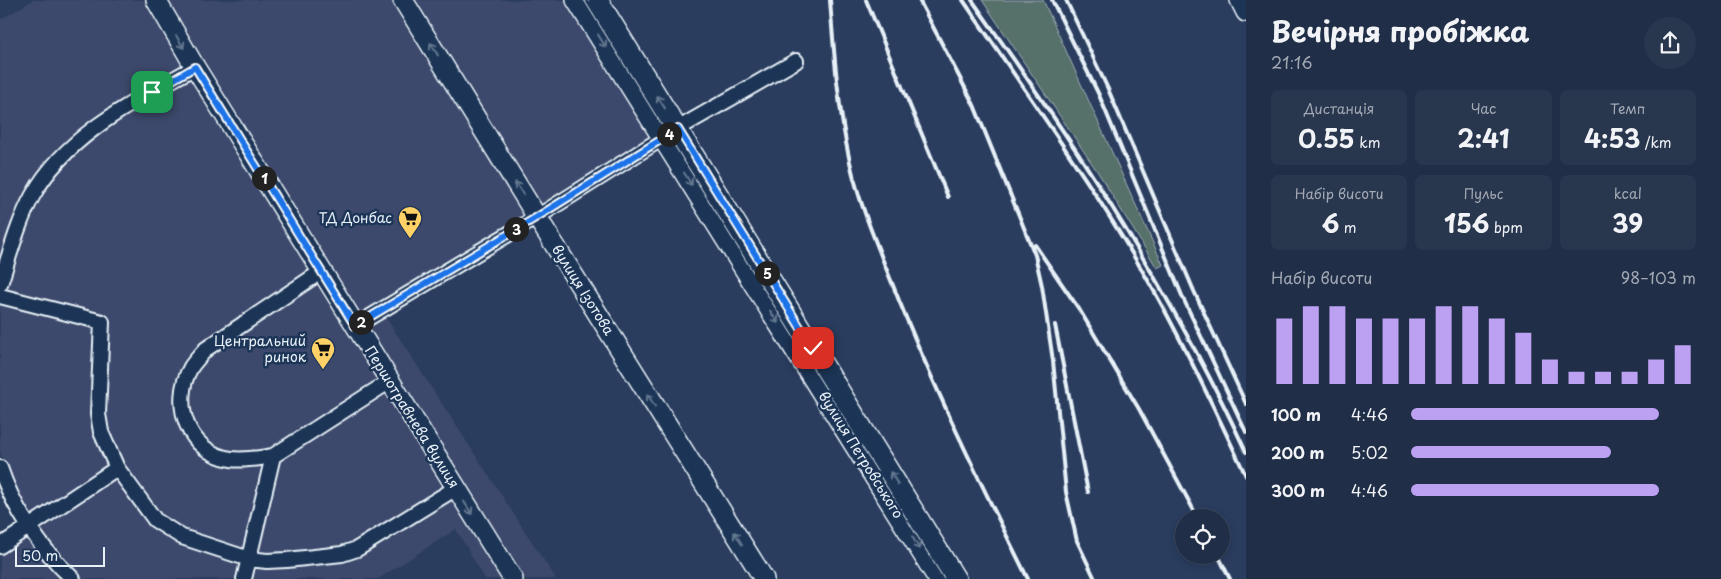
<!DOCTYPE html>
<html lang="uk">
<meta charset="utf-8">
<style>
body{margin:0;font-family:"Playpen Sans",sans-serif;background:#28364e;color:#f1f3f6;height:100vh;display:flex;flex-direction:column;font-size:19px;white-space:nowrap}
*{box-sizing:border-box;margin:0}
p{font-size:16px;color:#a2a8b4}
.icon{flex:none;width:28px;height:28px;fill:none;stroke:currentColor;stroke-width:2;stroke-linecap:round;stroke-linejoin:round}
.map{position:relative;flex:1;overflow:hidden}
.drawer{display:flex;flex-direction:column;background:#202e47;width:475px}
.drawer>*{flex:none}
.fabs{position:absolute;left:1175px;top:509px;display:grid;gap:10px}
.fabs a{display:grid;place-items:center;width:55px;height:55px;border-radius:50%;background:#202e47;box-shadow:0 2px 8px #0003,0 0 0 1px #3d4a60;font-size:25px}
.scale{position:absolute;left:15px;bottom:12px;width:90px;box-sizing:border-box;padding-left:5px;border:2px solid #e8f1f8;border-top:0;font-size:14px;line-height:18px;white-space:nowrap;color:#e8f1f8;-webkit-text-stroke:4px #1d3557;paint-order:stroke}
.pin{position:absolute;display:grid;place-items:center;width:42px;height:42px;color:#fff;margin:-21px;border-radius:10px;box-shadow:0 2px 8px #0006}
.km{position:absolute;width:25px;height:25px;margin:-12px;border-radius:50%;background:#222;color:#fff;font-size:14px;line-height:25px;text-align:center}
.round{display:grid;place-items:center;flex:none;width:52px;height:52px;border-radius:26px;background:#28364e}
.head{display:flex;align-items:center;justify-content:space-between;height:85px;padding:0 25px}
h1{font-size:28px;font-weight:700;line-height:38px}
.figures{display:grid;grid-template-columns:repeat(3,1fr);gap:8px;height:85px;padding:5px 25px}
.figures div{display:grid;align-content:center;border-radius:8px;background:#28364e;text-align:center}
.figures b{font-size:25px;font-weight:700}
.figures small{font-size:14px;font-weight:400}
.figures p{font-size:14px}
.chart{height:140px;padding:10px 25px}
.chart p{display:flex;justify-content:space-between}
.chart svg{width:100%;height:90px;margin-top:5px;stroke:#bca0f2;stroke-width:6}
ul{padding:0 25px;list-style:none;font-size:16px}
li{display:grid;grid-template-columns:80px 60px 1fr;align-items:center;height:38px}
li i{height:12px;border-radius:6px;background:#bca0f2}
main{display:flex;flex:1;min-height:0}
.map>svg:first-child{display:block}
.built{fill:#3c4a6c}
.green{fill:#576f6b;stroke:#a0b0b2}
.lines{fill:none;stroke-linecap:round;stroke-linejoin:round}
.street-casing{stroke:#e8f1f8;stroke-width:18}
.secondary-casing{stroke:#e8f1f8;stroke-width:22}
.street{stroke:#1d3557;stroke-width:14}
.secondary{stroke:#1d3557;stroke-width:19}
.tram{stroke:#e8f1f8;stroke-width:1}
.rail{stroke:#e8f1f8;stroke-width:4}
.oneway{stroke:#64778f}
.route-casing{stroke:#fff;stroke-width:10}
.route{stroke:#1a73e8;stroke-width:6}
.labels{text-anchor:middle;stroke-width:5;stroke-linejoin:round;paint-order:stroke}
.poi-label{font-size:14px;fill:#e8f1f8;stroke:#1d3557;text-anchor:end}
.street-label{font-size:14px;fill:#e8f1f8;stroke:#1d3557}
</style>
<main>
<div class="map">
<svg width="1246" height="579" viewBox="0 0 1246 579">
<rect width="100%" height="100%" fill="#2a3d5f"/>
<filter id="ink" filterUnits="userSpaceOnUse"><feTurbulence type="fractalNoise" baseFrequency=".02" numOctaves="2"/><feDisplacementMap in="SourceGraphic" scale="10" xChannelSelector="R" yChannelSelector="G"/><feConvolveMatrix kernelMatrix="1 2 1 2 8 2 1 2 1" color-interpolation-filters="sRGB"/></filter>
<g filter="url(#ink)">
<path class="built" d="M33,0H568L653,135L377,304L556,579H485L456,529L378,579H0V551L35,528L13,488L0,451V20Z"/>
<path class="green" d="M982,0H1043L1163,265L1157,268L1099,174Z"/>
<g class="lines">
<g class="street-casing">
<path id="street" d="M322,271L206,349C201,355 195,361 191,367C170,403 188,453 231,459C245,461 259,458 273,456L390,381
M0,284C10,254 18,222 33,195C67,134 137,100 195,67
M0,296L102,322L98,414L101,432L117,468L155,520L182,537L249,559L267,561L287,560L342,554L357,549L456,488
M355,326L537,217L672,132L796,61
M0,468C14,510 41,549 73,579
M0,546L117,468
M244,579L273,456"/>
</g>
<g class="secondary-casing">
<path id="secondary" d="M156,0L195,67L513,579
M403,0L537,217L764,579
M576,0L938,579
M598,0L956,579
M1240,0L1246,12"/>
</g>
<use href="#street" class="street"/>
<use href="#secondary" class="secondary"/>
<path class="tram" d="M584,0L944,579"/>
<path class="rail" d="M830,0C834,54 838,108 850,162C859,203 876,243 892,283C932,384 980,482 1028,579
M866,0L948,197
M919,0L974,105L1035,255L1042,286L1053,361L1066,492L1077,541L1095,579
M963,0C1032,101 1105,201 1164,309C1193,363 1220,420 1246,476
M972,0C1017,64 1063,128 1104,194C1156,277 1205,363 1246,452
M1052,0L1099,95L1183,298L1246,432
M1066,0L1108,89L1194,291L1246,404
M1035,245L1079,309L1139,409L1198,518
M1055,325L1088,492
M1218,555L1230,579"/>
</g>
<defs><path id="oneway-shaft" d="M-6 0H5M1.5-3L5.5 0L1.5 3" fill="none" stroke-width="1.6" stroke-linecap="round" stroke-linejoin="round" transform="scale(1.25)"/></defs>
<g class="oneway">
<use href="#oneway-shaft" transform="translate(602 41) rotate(58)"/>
<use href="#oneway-shaft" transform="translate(180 42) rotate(59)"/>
<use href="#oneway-shaft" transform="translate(434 49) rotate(-122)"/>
<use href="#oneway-shaft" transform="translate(661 102) rotate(-122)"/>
<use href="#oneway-shaft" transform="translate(688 179) rotate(58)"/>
<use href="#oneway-shaft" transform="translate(519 188) rotate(-122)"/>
<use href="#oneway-shaft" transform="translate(774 317) rotate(58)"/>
<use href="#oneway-shaft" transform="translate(651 400) rotate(-122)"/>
<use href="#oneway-shaft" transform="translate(894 478) rotate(-122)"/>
<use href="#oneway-shaft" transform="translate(468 508) rotate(58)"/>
<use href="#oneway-shaft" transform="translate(738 538) rotate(-122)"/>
<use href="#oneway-shaft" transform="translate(916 543) rotate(58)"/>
</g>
</g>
<g class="lines" filter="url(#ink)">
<g class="route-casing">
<path id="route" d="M152,92L195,67L355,326L537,217L678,129L813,348"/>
</g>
<use href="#route" class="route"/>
</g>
<defs>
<g id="supermarket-pin" transform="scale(1.25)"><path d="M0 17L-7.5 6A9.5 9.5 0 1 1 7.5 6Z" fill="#ffd166" stroke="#1d3557"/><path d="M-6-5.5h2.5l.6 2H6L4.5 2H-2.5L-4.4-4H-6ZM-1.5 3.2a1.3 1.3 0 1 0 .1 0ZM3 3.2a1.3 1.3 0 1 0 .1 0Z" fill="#111"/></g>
</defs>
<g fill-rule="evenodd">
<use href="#supermarket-pin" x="410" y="218"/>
<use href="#supermarket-pin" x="323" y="349"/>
</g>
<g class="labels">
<g class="poi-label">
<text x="392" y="223">ТД Донбас</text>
<text x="306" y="346">Центральний<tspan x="306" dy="16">ринок</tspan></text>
</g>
<g class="street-label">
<text transform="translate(583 290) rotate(58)" y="5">вулиця Ізотова</text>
<text transform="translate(412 417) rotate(58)" y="5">Першотравнева вулиця</text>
<text transform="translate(861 455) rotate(58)" y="5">вулиця Петровського</text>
</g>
</g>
</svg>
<div class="fabs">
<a><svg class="icon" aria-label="locate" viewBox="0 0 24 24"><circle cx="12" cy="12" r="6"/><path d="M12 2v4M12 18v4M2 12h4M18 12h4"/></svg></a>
</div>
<div class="scale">50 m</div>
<div class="pin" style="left:152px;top:92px;background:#1e9e55"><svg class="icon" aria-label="arrive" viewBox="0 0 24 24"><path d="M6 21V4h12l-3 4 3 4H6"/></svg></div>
<div class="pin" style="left:813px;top:348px;background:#d93025"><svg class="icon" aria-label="check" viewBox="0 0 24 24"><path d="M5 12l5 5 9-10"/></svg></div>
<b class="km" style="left:264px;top:178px">1</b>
<b class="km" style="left:361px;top:322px">2</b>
<b class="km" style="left:516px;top:229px">3</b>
<b class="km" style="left:669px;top:134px">4</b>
<b class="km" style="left:767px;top:273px">5</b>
</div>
<section class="drawer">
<div class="head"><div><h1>Вечірня пробіжка</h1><p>21:16</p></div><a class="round"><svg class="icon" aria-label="share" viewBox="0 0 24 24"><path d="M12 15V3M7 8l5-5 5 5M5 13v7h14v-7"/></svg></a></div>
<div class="figures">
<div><p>Дистанція</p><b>0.55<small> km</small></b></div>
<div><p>Час</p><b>2:41</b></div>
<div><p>Темп</p><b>4:53<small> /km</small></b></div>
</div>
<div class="figures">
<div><p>Набір висоти</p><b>6<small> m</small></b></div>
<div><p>Пульс</p><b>156<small> bpm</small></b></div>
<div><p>kcal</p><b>39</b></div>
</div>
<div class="chart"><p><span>Набір висоти</span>98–103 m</p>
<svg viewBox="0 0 160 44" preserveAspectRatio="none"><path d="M5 44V12M15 44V6M25 44V6M35 44V12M45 44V12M55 44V12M65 44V6M75 44V6M85 44V12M95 44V19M105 44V32M115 44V38M125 44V38M135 44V38M145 44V32M155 44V25"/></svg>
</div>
<ul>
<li><b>100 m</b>4:46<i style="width:87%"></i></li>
<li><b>200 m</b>5:02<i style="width:70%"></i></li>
<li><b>300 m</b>4:46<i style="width:87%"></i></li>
</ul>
</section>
</main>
